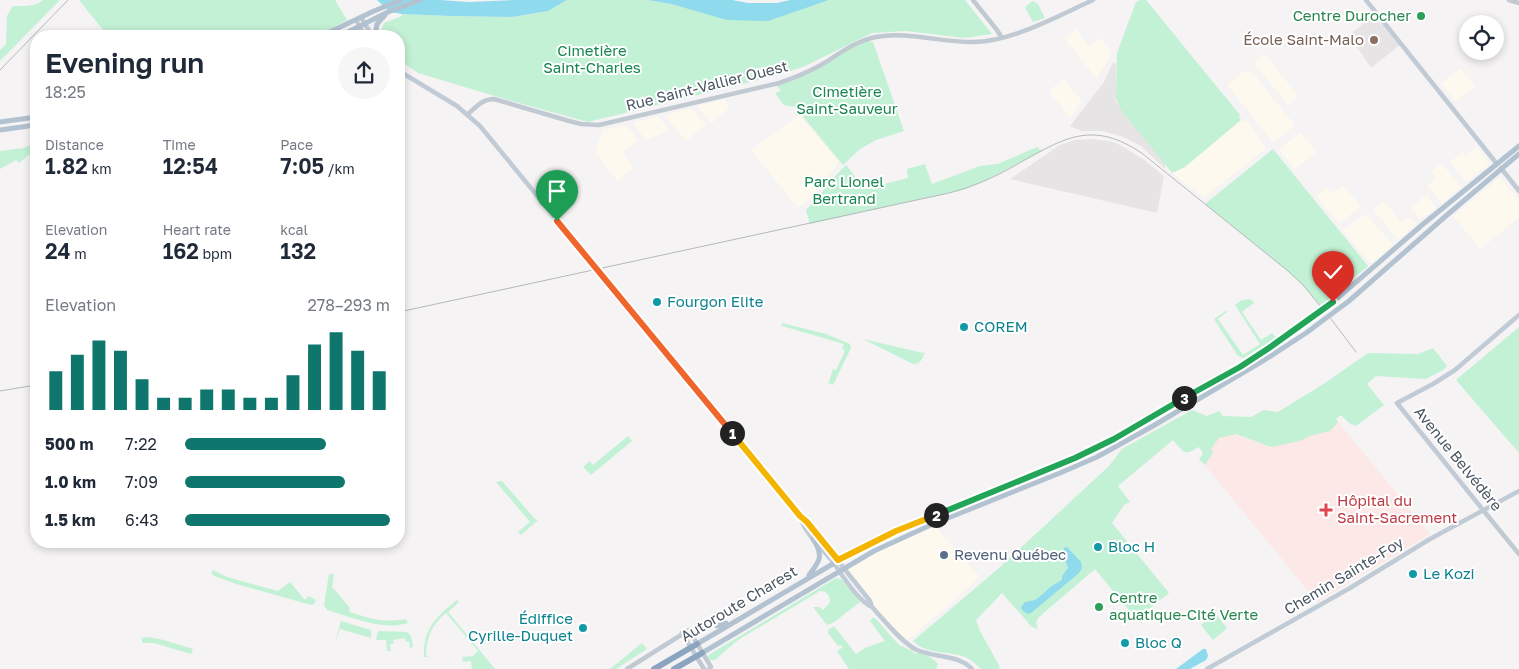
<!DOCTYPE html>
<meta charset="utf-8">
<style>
body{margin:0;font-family:"Golos Text",sans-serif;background:#f6f6f7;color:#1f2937;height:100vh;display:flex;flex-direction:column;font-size:19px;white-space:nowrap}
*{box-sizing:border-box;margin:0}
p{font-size:16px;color:#747a83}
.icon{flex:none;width:28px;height:28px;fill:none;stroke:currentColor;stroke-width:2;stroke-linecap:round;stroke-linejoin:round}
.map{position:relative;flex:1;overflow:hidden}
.drawer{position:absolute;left:30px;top:30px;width:375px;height:518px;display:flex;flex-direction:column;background:#fff;border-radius:20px;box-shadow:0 2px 8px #0003}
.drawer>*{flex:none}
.tools{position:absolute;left:1459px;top:15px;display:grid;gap:10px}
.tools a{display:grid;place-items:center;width:45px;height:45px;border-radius:50%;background:#fff;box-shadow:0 2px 8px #0003;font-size:25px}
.pin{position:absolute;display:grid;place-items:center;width:42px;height:42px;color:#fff;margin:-51px -21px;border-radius:50% 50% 50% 0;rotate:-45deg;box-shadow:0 0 5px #0007}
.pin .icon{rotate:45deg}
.km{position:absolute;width:25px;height:25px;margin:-12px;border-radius:50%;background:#222;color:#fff;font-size:14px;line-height:25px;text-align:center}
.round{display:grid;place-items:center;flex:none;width:52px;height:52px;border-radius:26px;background:#f6f6f7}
.summary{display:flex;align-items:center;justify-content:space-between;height:85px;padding:0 15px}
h1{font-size:28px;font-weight:600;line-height:38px}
.stats{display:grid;grid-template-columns:repeat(3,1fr);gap:8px;height:85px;padding:5px 15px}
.stats div{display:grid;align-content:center}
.stats b{font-size:21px;font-weight:600}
.stats small{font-size:14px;font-weight:400}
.stats p{font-size:14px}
.chart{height:140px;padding:10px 15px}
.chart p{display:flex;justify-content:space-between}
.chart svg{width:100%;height:90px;margin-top:5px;stroke:#0f766e;stroke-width:6}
ul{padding:0 15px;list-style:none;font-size:16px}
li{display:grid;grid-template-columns:80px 60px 1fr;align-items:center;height:38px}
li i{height:12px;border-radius:6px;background:#0f766e}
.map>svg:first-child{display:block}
.commercial{fill:#fdf9ef}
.education{fill:#e6e4e5}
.medical{fill:#fce8e6}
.green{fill:#c3f1d5}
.water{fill:#90daee}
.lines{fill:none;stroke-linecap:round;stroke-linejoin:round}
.tertiary{stroke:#c1cad2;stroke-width:4.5}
.secondary{stroke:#c1cbd6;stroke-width:4.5}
.primary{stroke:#b3c2d1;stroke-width:5}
.motorway{stroke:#8ba5c1;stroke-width:6}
.rail{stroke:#b5b8bd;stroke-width:1}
.split-1-casing{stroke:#fff;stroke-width:10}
.split-2-casing{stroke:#fff;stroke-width:10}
.split-3-casing{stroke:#fff;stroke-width:10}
.split-4-casing{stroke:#fff;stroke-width:10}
.split-1{stroke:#f0652b;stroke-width:6}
.split-2{stroke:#f5b400;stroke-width:6}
.split-3{stroke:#22a559;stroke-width:6}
.split-4{stroke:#22a559;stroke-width:6}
.leisure-dot{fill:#2e9e5b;stroke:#fff;stroke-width:2}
.education-dot{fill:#8d6e63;stroke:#fff;stroke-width:2}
.culture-dot{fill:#0f9aa8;stroke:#fff;stroke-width:2}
.health-dot{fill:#e0444e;stroke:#fff;stroke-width:2}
.service-dot{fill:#5c6f8a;stroke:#fff;stroke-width:2}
.labels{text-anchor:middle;stroke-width:4;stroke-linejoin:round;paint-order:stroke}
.leisure-label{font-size:15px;fill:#27864d;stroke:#fff;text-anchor:end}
.education-label{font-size:15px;fill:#785e54;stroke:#fff;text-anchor:end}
.park-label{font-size:15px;fill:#17864f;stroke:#fff}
.street-label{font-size:15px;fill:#4a5661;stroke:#fff}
.culture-label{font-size:15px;fill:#0d838f;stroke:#fff;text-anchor:start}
.health-label{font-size:15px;fill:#be3a42;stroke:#fff;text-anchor:start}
.service-label{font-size:15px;fill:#4e5e75;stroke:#fff;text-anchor:start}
</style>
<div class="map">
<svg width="1519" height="669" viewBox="0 0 1519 669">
<rect width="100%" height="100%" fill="#f5f3f3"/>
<path class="commercial" d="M1076,29L1089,46L1100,38L1112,52L1097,79L1064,38Z
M1264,53L1298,96L1288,105L1254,63Z
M1460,68L1475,86L1456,102L1441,84Z
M1244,71L1251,72L1295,125L1275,142H1273L1227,85Z
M1064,79L1082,101L1070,118L1049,91Z
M725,99L729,108L711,124L698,108V106Z
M691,108L706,125L686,141L664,115Z
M799,115L839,162L814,195L798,208L751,150Z
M658,116L670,130L646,140L634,125V122Z
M1241,120L1248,123L1266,148L1236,173L1234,174L1204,198L1172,173L1185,167Z
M626,125L639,140L623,153L634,168L618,181L595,153L603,130Z
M1299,133H1301L1317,152L1295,169L1279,150Z
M1477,147L1490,164L1466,182L1450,162L1462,152L1465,156Z
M1441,163L1461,187L1442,203L1427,186L1436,178L1431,171Z
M1500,177L1519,200V218L1480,249L1453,216Z
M1343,185L1361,207L1339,223L1316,196L1327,187L1332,194Z
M1427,195L1436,208L1420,220L1410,207Z
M1384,201L1401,222L1410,217L1416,224L1398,240L1373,210Z
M1366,214L1392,244V246L1371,263H1370L1343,231V230Z
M933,524L980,577L914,635L905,641L872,607L844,568Z"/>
<path class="education" d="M1372,17L1391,32L1401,44L1371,68L1349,35Z
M1113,62L1116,64V101L1165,163V169L1141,146L1123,137L1103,131H1081L1070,126L1104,82Z
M1092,139L1114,142L1125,148L1143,159L1164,176L1157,213L1010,179L1060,145L1075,140Z"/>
<path class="medical" d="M1334,417L1430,534L1317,602L1205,465L1210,456L1207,450L1225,431L1271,447Z"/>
<path class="green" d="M43,0H60L0,61V50L6,44L7,16L13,6C23,6 35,7 43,0Z
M79,0H335L347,20L316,36H108Z
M567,0H648L671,4L710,15L814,5L829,0H965L992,34L964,38L906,31L872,33L803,67L771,77L588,122L508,100L418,73L399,60V36H381L380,34L384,23L402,16V14L450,16L512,17L548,11Z
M1140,0H1146L1240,115L1239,117L1241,120L1185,167L1172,173L1121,110L1116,98L1117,53L1136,2Z
M1033,1L1038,4L1045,18L1033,22L1025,7Z
M865,40L873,42L904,131L876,140L860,149L843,165L795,107L784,105L775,93L781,91L775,84L791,79Z
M36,143V149L19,163L16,160L0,169V151L23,148Z
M1037,147L1042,151L988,179L966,189L810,224L806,210C821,196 831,179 846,165L865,189L908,178L907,169L925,164L932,184L980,166L998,164Z
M1273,149L1368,266L1321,306L1303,285L1288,271L1205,204Z
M1250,299L1254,303L1242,312L1261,340L1272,333L1276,338L1244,358L1238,356L1214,319L1226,311H1228L1218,319L1243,355L1260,344L1235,305L1242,300Z
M782,323L826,334L850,344L851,348L833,385L827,382H829L833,369L836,370L845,351L842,349L844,344L782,326L781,329Z
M1519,327V453L1456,380Z
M863,339L923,353L925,351C923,358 921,364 913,364Z
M1433,348L1447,366L1443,370L1426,379L1376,376L1367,384L1384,405L1356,426L1349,423L1341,415L1336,419L1338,422L1330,431L1310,436L1300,441L1271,447L1236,434L1219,438L1211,449L1213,453L1205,465L1199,459L1203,454L1199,447C1183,456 1185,453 1173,440L1118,486L1130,502L1124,505L1112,523L1169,593L1136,619L1095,569L1039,617L1036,622L1038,629L1032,627L1002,593L976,620L980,631L1000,667L998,669H981C978,666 975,663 972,661C953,648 931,658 913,641L999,568L1109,466L1122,449L1192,410L1207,416L1219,411L1223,416L1251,417L1264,410L1278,412L1325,383L1368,353L1418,354Z
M628,436L632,441L591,475L583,467L590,461L593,465Z
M502,481L535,519L538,520L521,535L518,532L530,522L496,482Z
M213,570L227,577L278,591L290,582L305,600L308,596L316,600L314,604L311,605L236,584L214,576L211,573Z
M329,574H334L332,588L335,590L350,608L349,612C373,619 382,623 406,619L408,623C382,631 352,617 327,610L324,605Z
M836,578L841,579L860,602L833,623L827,625L813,607H819L823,610L830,602C830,595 827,591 820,591L738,640L715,660H710L708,658V656L710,654Z
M457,600L459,602L448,612L495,669H472L471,661L463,662L462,657L473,656L478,651L446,613C432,624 426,638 426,656L429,657H424C423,628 436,617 457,600Z
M1215,613L1227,628L1213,640L1201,625Z
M872,618H875L899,645L915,652L911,654C923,651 930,656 938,664L936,669H849L837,651L842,648L841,645L838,646L828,633V630L834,626L856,654L865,648L885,641L870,621Z
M341,621L371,630V638L340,629L335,643Z
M378,631L407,632L411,636L413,647L410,648L409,641L406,642L405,638L393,640L394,643L390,644L391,651H387L386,640H376Z
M148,637L160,639L193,649L191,654L154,643H142V638Z
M642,643L647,649L616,669H610Z"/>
<path class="water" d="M377,0H440L469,2L515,0H567L548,11L512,17L450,16L402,14L390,12Z
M648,0H732L748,3H777L790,0H829L768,21L727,20L671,4Z
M1067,547L1081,562L1082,568L1079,573L1031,613L1028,614L1022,610L1021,607L1025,602L1035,600L1043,594L1050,587L1062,580V576L1068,568L1063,553L1064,548Z
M1203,649H1206L1208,656L1206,660L1190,669H1176Z"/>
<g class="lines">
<path class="tertiary" d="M973,0L997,30L1002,38
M1509,0L1519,3
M468,114C476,107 482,99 494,99L569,121L581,124L599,125L779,83C794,78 808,72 821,65C839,54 855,41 876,37C909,31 941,43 975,42C1013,41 1058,16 1093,0
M1483,510L1519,554
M682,633L704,669
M627,669L689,630L711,667L709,669"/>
<path class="secondary" d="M1366,0L1497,164
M361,17L372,36
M356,20L365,36
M399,71L457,106L480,126L800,516L807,522L870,601L872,607C883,619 903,644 917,650C935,658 958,654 972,669
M1501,168L1519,191
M1483,510L1397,403L1433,384L1455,370L1519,315
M800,517C806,535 822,548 833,562C843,576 857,600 872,607
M1207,669L1350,588L1430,539L1519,491"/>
<path class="primary" d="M321,36L374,11L401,0
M340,36L388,12L420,0
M375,36L377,24L385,15
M0,122L36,117
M0,130L36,125
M809,575C820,561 824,556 813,539
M712,621L717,626L726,623
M697,644L853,552L922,520L1085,454L1125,433L1240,367L1269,348L1333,302L1422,225L1519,146
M702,653L874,551L933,524L1060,473L1097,457L1153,426L1266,359L1306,333L1349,301L1447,215L1519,154"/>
<path class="motorway" d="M654,669L697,644
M674,669L702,653"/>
<path class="rail" d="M0,70L68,0
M399,312L949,193C973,187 995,177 1016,165C1064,138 1092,119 1143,154L1288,271L1304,286L1321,307
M1331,319L1356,352
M0,391L36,385"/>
</g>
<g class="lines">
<g class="split-1-casing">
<path id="split-1" d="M557,221L732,433"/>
</g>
<g class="split-2-casing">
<path id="split-2" d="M732,433L800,516L807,522L838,560L896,531L936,515"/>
</g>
<g class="split-3-casing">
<path id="split-3" d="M936,515L1075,458L1114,439L1184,398"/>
</g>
<g class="split-4-casing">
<path id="split-4" d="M1184,398L1240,367L1269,348L1333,302"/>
</g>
<use href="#split-1" class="split-1"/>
<use href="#split-2" class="split-2"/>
<use href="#split-3" class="split-3"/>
<use href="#split-4" class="split-4"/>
</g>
<g class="leisure-dot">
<circle cx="1421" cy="16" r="5"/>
<circle cx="1099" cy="607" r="5"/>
</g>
<circle class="education-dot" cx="1374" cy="40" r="5"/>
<g class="culture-dot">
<circle cx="657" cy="302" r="5"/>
<circle cx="964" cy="327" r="5"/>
<circle cx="1098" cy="547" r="5"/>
<circle cx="1413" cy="574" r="5"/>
<circle cx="583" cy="628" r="5"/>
<circle cx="1125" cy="643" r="5"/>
</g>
<path class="health-dot" d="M1323.5 502.5h5v5h5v5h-5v5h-5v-5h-5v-5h5z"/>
<circle class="service-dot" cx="944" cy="555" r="5"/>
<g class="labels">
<g class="leisure-label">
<text x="1411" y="21">Centre Durocher</text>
<text x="1109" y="603" text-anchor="start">Centre<tspan x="1109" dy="17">aquatique-Cité Verte</tspan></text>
</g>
<g class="education-label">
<text x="1364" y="45">École Saint-Malo</text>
</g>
<g class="park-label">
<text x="592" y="56">Cimetière<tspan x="592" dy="17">Saint-Charles</tspan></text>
<text x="847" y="97">Cimetière<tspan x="847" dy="17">Saint-Sauveur</tspan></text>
<text x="844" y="187">Parc Lionel<tspan x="844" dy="17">Bertrand</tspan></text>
</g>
<g class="street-label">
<text transform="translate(707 86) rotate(-14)" y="5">Rue Saint-Vallier Ouest</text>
<text transform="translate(1458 459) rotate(51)" y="5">Avenue Belvédère</text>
<text transform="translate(1344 576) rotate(-31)" y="5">Chemin Sainte-Foy</text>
<text transform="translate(739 604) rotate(-31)" y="5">Autoroute Charest</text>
</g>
<g class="culture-label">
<text x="667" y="307">Fourgon Elite</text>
<text x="974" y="332">COREM</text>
<text x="1108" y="552">Bloc H</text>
<text x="1423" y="579">Le Kozi</text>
<text x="573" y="624" text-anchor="end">Édiffice<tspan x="573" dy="17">Cyrille-Duquet</tspan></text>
<text x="1135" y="648">Bloc Q</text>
</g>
<g class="health-label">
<text x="1337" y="506">Hôpital du<tspan x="1337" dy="17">Saint-Sacrement</tspan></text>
</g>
<g class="service-label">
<text x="954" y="560">Revenu Québec</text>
</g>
</g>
</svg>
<div class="tools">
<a><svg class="icon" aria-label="locate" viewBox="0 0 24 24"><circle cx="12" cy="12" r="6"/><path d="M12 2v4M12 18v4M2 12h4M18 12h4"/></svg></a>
</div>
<div class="pin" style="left:557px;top:221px;background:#1e9e55"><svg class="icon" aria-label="arrive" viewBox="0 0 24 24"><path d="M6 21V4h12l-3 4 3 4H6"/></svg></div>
<div class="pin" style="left:1333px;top:302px;background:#d93025"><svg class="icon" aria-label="check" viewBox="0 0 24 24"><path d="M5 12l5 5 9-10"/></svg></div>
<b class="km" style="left:732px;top:433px">1</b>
<b class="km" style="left:936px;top:515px">2</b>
<b class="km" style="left:1184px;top:398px">3</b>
<section class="drawer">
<div class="summary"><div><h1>Evening run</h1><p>18:25</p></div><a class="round"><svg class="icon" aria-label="share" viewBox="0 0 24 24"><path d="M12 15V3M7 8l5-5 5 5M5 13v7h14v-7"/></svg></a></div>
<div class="stats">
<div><p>Distance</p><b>1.82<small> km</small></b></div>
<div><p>Time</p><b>12:54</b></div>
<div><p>Pace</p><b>7:05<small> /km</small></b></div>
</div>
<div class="stats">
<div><p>Elevation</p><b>24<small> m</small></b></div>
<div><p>Heart rate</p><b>162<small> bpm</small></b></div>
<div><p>kcal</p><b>132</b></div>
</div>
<div class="chart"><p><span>Elevation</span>278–293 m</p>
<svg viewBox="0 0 160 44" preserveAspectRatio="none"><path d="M5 44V25M15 44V17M25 44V10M35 44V15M45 44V29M55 44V38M65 44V38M75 44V34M85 44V34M95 44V38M105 44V38M115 44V27M125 44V12M135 44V6M145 44V15M155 44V25"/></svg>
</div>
<ul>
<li><b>500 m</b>7:22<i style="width:69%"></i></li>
<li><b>1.0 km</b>7:09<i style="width:78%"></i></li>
<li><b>1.5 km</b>6:43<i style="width:100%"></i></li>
</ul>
</section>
</div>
